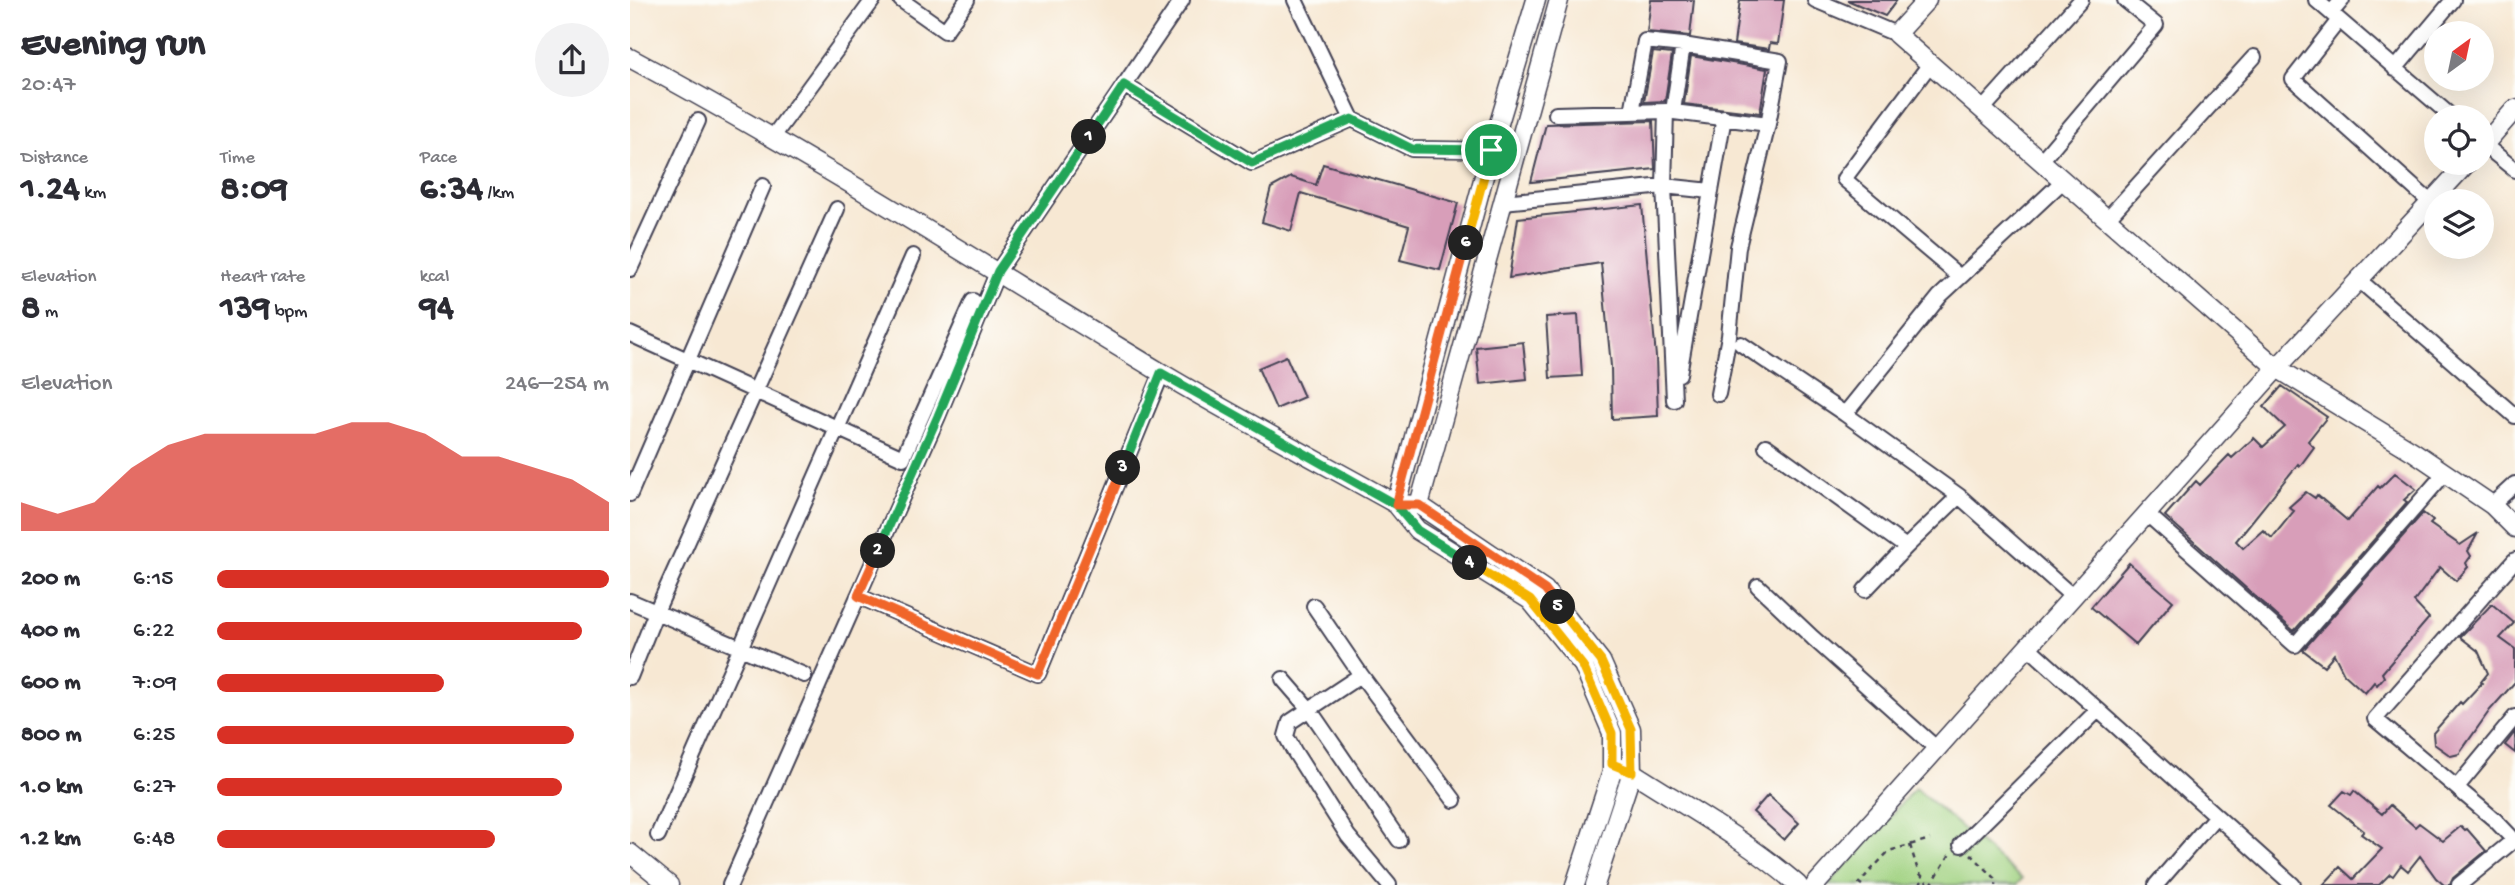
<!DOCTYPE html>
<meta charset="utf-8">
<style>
body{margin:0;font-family:"Gochi Hand",sans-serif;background:#f2f2f3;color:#2b2b33;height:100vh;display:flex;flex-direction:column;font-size:26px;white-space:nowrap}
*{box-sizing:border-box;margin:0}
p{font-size:23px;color:#7c7c81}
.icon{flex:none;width:38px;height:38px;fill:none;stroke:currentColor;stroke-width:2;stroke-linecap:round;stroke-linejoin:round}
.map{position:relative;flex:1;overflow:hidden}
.panel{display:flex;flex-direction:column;background:#fff;width:630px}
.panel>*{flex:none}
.needle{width:46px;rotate:33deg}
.buttons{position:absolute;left:1794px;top:21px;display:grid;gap:14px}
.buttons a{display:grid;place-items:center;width:70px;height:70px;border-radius:50%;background:#fff;box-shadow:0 7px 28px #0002;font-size:35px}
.pin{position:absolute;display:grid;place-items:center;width:60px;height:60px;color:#fff;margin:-30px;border:4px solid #fff;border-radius:50%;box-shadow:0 2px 7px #0007}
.km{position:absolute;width:35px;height:35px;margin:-18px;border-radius:50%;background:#222;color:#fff;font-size:19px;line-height:35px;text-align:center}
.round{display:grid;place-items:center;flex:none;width:74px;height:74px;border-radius:37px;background:#f2f2f3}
.overview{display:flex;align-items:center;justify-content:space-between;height:119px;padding:0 21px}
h1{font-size:38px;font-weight:700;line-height:52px}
.figures{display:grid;grid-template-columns:repeat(3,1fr);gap:10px;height:119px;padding:7px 21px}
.figures div{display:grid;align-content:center}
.figures b{font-size:35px;font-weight:700}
.figures small{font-size:19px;font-weight:400}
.figures p{font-size:19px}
.chart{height:196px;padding:14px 21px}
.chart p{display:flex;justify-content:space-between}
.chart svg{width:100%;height:126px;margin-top:7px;fill:#d93025;opacity:.7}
ul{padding:0 21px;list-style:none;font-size:23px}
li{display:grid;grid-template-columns:112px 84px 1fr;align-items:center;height:52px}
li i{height:18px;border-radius:9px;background:#d93025}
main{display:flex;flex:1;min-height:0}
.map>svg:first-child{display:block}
.green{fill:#a0d281;stroke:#617a5e;stroke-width:2}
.building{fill:#d89eb9}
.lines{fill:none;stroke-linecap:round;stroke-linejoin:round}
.minor-casing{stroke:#424052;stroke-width:18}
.tertiary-casing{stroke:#424052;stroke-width:21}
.path{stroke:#424052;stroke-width:2.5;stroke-dasharray:5 5;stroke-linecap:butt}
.minor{stroke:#fff;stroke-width:14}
.tertiary{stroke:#fff;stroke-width:18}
.split-1-casing{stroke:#fff;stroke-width:14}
.split-2-casing{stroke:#fff;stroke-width:14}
.split-3-casing{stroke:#fff;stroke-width:14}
.split-4-casing{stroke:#fff;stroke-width:14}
.split-5-casing{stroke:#fff;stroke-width:14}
.split-6-casing{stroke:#fff;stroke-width:14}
.split-7-casing{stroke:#fff;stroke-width:14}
.split-1{stroke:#22a559;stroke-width:9}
.split-2{stroke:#22a559;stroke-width:9}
.split-3{stroke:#f0652b;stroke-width:9}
.split-4{stroke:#22a559;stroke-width:9}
.split-5{stroke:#f5b400;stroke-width:9}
.split-6{stroke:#f0652b;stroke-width:9}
.split-7{stroke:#f5b400;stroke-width:9}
</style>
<main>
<section class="panel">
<div class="overview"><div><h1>Evening run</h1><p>20:47</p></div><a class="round"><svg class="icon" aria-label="share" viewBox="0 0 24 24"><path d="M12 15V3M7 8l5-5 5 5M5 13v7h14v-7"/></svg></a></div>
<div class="figures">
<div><p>Distance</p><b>1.24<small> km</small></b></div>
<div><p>Time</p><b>8:09</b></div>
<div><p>Pace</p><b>6:34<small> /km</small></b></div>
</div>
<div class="figures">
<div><p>Elevation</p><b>8<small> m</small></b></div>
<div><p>Heart rate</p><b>139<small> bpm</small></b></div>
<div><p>kcal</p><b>94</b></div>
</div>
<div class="chart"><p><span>Elevation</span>246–254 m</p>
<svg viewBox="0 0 160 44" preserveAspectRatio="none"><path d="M0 44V34L10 38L20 34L30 22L40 14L50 10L60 10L70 10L80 10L90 6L100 6L110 10L120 18L130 18L140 22L150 26L160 34V44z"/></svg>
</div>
<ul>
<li><b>200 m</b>6:15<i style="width:100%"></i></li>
<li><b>400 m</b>6:22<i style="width:93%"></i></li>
<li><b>600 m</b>7:09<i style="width:58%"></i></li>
<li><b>800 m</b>6:25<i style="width:91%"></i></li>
<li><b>1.0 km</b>6:27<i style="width:88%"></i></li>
<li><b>1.2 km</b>6:48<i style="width:71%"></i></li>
</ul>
</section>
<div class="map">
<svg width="1885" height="885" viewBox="0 0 1885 885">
<rect width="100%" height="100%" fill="#fdfcf7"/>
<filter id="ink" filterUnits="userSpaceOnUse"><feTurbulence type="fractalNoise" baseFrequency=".0143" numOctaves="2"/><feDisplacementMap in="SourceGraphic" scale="14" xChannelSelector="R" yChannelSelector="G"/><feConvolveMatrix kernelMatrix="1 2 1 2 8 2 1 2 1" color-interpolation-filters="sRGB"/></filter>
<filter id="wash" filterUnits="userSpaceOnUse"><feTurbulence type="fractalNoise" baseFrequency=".00686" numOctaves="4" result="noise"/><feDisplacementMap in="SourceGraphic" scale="28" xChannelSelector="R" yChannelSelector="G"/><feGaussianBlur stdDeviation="1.57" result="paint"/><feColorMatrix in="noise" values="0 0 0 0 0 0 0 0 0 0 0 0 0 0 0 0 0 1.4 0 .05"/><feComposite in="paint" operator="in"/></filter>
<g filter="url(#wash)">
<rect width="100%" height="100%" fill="#f7e8d3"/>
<path class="green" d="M1285,788L1392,879L1386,885H1198Z"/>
<g id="blocks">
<path class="building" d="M1021,0H1064L1060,36L1017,32Z
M1110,0H1154L1148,44L1140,43L1139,49L1104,44Z
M1217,0H1267L1255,16Z
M1023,52L1042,54L1035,101L1014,102Z
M1061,56L1137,69L1130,113L1054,104Z
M1023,121L1025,169L901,182L916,124Z
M693,164L828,203L810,270L770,260L779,226L671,193L661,231L632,222L641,188L661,177L686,185Z
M1012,205L1026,357L1028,416L982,419L981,366L971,263L879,278L888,218Z
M948,315L952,376L920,378L916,317Z
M893,342L897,379L850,384L846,347Z
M656,356L674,397L646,409L628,368Z
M1652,386L1697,417L1678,441L1684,447L1670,466L1668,464L1606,541L1613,548L1633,530L1642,538L1664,511L1659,507L1676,492L1685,498L1687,495L1718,521L1748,486L1750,488L1765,473L1786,489L1774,500L1777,502L1664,631L1535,516L1566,481L1570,485L1599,455L1602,458L1624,438L1633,447L1655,427L1634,407Z
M1793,513L1803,521L1800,524L1830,545L1848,533L1838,551L1841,556L1836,563L1838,567L1826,581L1810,567L1784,602L1799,618L1752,673L1754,677L1747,685L1744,682L1735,693L1714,674L1704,654L1694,666L1673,650Z
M1499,563L1543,601L1506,645L1461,607Z
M1862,604L1884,623L1870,638L1885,649V682L1860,710L1829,754L1821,756L1804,744L1803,733L1830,702L1832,704L1852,683L1851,682L1858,673L1848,651L1830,637Z
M1885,732V753L1875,745Z
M1714,791L1721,795L1724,791L1752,814L1760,805L1785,827L1789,823L1813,841L1831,826L1835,830L1837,829L1856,851L1823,878L1820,885H1814L1806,878L1790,856L1778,871L1771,865L1763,876L1760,874L1749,885H1693L1710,867L1723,879L1752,849L1731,834L1734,831L1701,805Z
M1138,795L1169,823L1154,840L1123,812Z"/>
</g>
</g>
<g filter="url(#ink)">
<use href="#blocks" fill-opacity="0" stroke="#424052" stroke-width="2"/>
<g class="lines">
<g class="minor-casing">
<path id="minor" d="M271,0L315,31L337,0
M665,0L722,119
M1185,0L1266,34
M1686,0L1822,117
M1701,13L1712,0
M1709,20L1663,79L1800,202
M1300,64L1214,179L1330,277
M1765,69L1823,0
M494,85L622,163L722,119L782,149L861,150
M1352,110L1451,0
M1043,111L1053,45
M1002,112L1015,41L1053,45L1150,61L1138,124
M926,114L1036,111
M142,138L243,0
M1852,143L1885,170
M1411,161L1526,25L1495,0
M1433,181L1310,296L1215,414L1329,496L1442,596
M1081,191L1034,186L1036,111L1138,124L1108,247L1099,336L1088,394
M873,202L1034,186L1044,400
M1477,219L1624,57
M0,269L68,121
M1729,280L1885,416
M0,334L273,458L343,301
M1111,344L1215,414
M1049,374L1094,117
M1136,446L1276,547
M0,494L133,186
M1862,505L1885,484
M1516,513L1665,645L1815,473
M1128,586L1183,638L1306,748
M1235,590L1276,547L1329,496
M228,596L408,674L532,373
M0,601L174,675
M684,606L731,675
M1397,646L1663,885
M0,677L26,612L207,209
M653,679L679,709L769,840
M1827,787L1885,717
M28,835L283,256
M1331,845L1468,710
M100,885L308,416L368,271L552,0
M759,885L718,836L664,751L656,736L660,722L731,675L824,800
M1526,885L1586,816
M1829,885L1884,840L1865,820L1745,719L1885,560"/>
</g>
<g class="tertiary-casing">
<path id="tertiary" d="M906,0L861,150L766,504L787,530L900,600L953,665L982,733V772L945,885
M1297,0L1266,34L1647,368L1784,452L1862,505L1885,528
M0,58C181,155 354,266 530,372C607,418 687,460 766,504L789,505L915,590L971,661L1001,729L1002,772L965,885
M1852,147L1885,109
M789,505L929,0
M991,768L1002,772C1058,808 1118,841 1168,885
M0,853L39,885
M1185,885L1647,368L1837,163"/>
</g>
<path class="path" d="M1280,845L1288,871L1299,885
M1341,854L1367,880L1366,885
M1232,885L1229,883L1259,851L1300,839
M1289,885L1292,881L1296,884
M1301,885L1320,854"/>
<use href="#minor" class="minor"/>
<use href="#tertiary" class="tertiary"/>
</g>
</g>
<g class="lines" filter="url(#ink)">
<g class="split-1-casing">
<path id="split-1" d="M459,137L494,85L622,163L722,119L782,149L861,150"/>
</g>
<g class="split-2-casing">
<path id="split-2" d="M248,551L308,416L368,271L459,137"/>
</g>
<g class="split-3-casing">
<path id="split-3" d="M248,551L228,596L408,674L493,468"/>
</g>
<g class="split-4-casing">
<path id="split-4" d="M493,468L531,373L766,505L787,530L840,563"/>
</g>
<g class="split-5-casing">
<path id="split-5" d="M840,563L900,600L953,666L982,733V764L1002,772L1001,729L971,661L928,607"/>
</g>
<g class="split-6-casing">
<path id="split-6" d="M836,243L766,505H789L915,590L928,607"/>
</g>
<g class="split-7-casing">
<path id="split-7" d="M836,243L861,150"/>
</g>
<use href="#split-1" class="split-1"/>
<use href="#split-2" class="split-2"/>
<use href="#split-3" class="split-3"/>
<use href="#split-4" class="split-4"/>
<use href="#split-5" class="split-5"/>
<use href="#split-6" class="split-6"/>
<use href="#split-7" class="split-7"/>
</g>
</svg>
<div class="buttons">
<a><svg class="needle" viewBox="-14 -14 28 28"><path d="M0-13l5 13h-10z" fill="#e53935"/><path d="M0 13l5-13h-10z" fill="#7c7c81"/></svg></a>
<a><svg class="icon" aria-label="locate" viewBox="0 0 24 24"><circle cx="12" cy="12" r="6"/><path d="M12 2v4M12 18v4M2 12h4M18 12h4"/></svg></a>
<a><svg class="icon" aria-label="layers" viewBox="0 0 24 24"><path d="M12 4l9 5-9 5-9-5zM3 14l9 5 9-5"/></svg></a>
</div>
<div class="pin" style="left:861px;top:150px;background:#1e9e55"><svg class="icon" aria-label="arrive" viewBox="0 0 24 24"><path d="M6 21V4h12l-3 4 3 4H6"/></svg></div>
<b class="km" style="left:459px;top:137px">1</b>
<b class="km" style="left:248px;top:551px">2</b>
<b class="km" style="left:493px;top:468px">3</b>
<b class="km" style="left:840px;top:563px">4</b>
<b class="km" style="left:928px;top:607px">5</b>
<b class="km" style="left:836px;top:243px">6</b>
</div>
</main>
